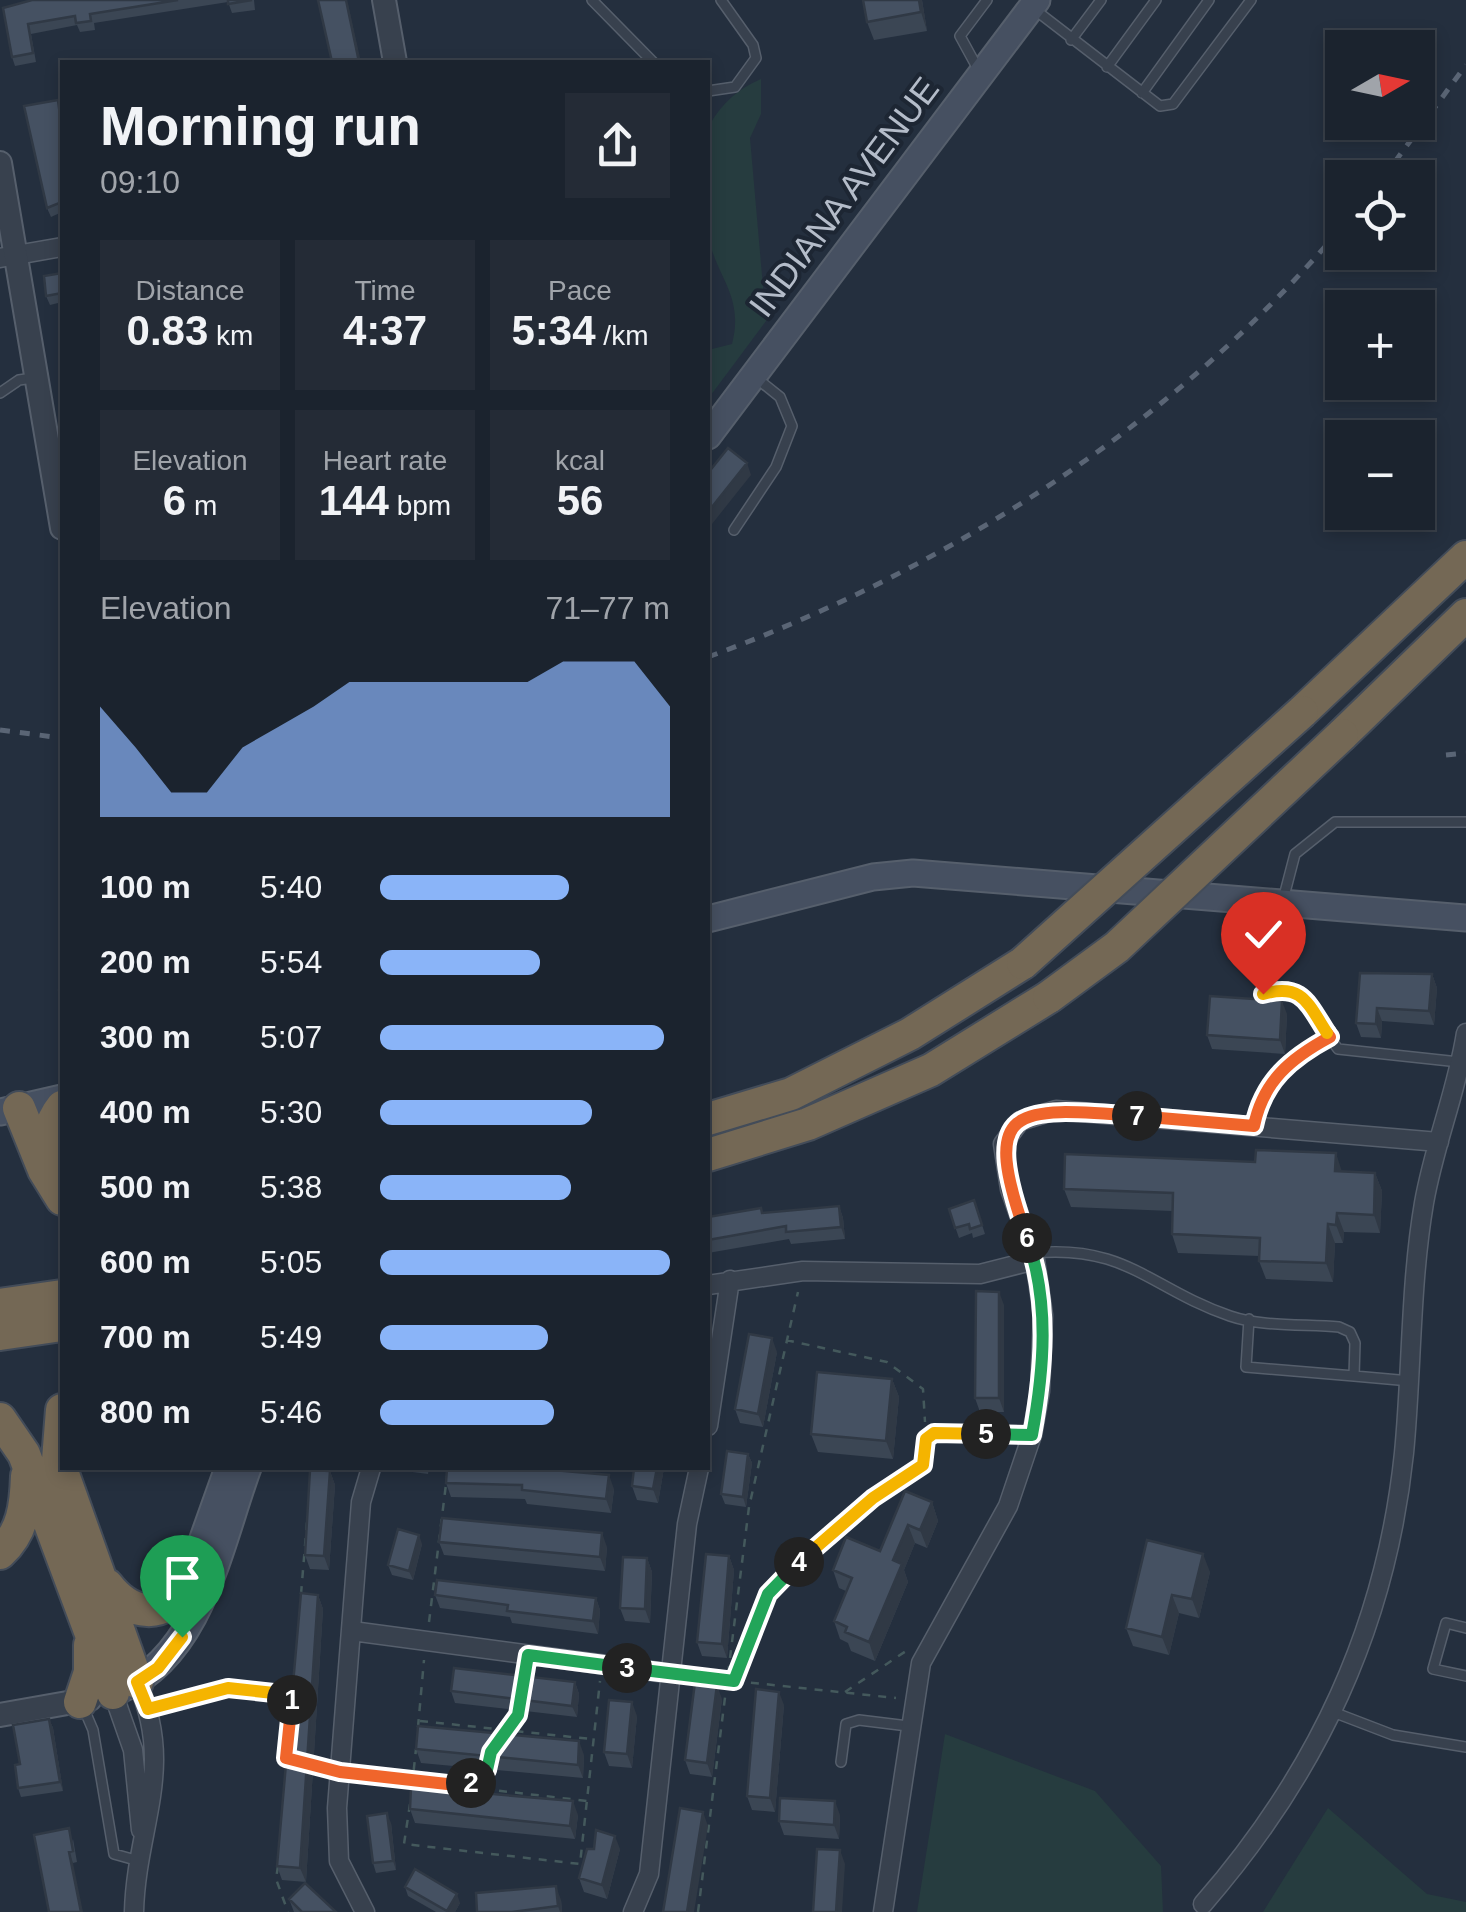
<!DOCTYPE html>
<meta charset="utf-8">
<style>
body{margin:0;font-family:Helvetica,sans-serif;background:#242b36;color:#f1f3f6;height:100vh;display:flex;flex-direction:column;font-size:38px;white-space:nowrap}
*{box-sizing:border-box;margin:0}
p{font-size:32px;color:#a0a4aa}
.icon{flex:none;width:55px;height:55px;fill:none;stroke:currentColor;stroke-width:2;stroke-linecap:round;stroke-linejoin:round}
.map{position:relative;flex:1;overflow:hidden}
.drawer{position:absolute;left:60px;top:60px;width:650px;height:1410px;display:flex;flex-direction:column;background:#1b232e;border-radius:0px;box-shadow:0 5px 15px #0003,0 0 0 2px #39404a}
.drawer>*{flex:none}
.needle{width:65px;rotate:81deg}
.tools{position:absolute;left:1325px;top:30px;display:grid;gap:20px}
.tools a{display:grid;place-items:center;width:110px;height:110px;border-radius:0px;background:#1b232e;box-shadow:0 5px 15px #0003,0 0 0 2px #39404a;font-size:50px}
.pin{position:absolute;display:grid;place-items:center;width:85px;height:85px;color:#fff;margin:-102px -42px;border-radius:50% 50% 50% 0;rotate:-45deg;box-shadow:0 0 10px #0007}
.pin .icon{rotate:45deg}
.km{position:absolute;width:50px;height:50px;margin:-25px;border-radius:50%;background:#222;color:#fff;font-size:28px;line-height:50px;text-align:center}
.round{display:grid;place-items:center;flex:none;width:105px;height:105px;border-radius:0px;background:#242b36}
.overview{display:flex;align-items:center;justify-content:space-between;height:170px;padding:0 40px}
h1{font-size:55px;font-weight:700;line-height:75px}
.stats{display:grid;grid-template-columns:repeat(3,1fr);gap:15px;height:170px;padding:10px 40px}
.stats div{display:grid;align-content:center;border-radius:0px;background:#242b36;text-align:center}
.stats b{font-size:42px;font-weight:700}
.stats small{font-size:28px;font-weight:400}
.stats p{font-size:28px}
.chart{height:280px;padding:20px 40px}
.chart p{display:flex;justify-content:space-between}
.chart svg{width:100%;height:180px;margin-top:10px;fill:#8ab4f8;opacity:.7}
ul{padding:0 40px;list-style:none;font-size:32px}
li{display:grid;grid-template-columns:160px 120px 1fr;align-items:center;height:75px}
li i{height:25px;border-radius:12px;background:#8ab4f8}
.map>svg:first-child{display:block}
.green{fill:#263c3f}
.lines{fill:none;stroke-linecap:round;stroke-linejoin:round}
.service-casing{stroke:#565f6c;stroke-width:12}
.minor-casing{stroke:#565f6c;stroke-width:21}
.tertiary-casing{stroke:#565f6c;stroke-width:26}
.secondary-casing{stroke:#565f6c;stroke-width:29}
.motorway-casing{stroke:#434c59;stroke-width:36}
.path{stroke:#44595c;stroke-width:2.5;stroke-dasharray:8 8;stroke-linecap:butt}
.service{stroke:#38414e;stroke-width:9}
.minor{stroke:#38414e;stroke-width:18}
.tertiary{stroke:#38414e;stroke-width:22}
.secondary{stroke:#465061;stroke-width:25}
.motorway{stroke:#746855;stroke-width:32}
.rail{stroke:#5a6575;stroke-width:5;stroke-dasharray:10 10;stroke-linecap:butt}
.motorway-bridge-casing{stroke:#434c59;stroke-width:36;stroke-linecap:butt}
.motorway-bridge{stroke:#746855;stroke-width:32}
.wall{fill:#3b4654}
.shaded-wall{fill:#303945}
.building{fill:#455162;stroke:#303945;stroke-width:2.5}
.split-1-casing{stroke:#fff;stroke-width:20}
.split-2-casing{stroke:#fff;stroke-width:20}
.split-3-casing{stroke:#fff;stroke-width:20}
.split-4-casing{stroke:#fff;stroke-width:20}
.split-5-casing{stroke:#fff;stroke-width:20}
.split-6-casing{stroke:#fff;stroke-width:20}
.split-7-casing{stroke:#fff;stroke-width:20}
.split-8-casing{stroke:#fff;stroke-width:20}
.split-9-casing{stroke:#fff;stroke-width:20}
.split-1{stroke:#f5b400;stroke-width:12}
.split-2{stroke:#f0652b;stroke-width:12}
.split-3{stroke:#22a559;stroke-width:12}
.split-4{stroke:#22a559;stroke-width:12}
.split-5{stroke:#f5b400;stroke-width:12}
.split-6{stroke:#22a559;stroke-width:12}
.split-7{stroke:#f0652b;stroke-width:12}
.split-8{stroke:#f0652b;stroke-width:12}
.split-9{stroke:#f5b400;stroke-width:12}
.labels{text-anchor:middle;stroke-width:8;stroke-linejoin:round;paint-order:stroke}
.street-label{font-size:35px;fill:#b4bcc9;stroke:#1d2633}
</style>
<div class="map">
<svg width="1466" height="1912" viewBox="0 0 1466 1912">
<rect width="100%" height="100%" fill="#242f3e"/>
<path class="green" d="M761,79V114L750,138L766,321L708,399V350L732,344C745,294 714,276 708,233C705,216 703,136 710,124C722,103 739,88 761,79Z
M945,1734L1095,1791L1161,1866L1163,1912H917Z
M1328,1808L1427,1894L1466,1902V1912H1263Z"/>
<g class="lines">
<g class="service-casing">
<path id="service" d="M592,0L653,62
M1034,9L1160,106L1173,104L1251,0
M1071,40L1101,0
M1107,67L1156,0
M978,69L960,36L987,0
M708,91L735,87L756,58L753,45L721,0
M1142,93L1209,0
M0,393L19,380L33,378
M734,530L776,467L792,426L780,397L755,377
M1283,900L1295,854L1335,822H1466
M1263,994L1284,988L1296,992L1338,1049L1459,1062
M1254,1126C1263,1081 1291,1058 1329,1037
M1033,1253C1126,1244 1151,1289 1230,1316C1262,1327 1305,1324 1339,1327L1350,1332L1355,1343L1354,1376L1410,1381
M1249,1319L1246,1367L1354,1376
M923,1465L926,1439L934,1433L1032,1435
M1466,1628L1446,1623L1433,1669L1466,1676
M84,1709L93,1730L114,1854L139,1861
M1333,1712L1393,1735L1466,1747
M841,1762L846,1724L859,1720L908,1726"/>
</g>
<g class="minor-casing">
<path id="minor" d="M0,258L62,247
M708,1285L803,1271L980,1274L1035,1260
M708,1426L730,1280
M352,1631L674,1674
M113,1693L133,1750L141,1830
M1203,1904C1317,1773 1386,1627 1404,1453C1412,1371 1410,1285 1424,1203C1434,1145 1457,1091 1466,1033
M134,1912C136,1827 176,1768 137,1682
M365,1912L339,1861L337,1808L361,1502L371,1468
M633,1912L649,1874L687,1524L699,1468
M883,1912L921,1663L1008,1506L1032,1435L1040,1391L1043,1315L1035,1260L1010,1189L1003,1144L1020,1121L1056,1110L1439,1142"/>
</g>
<g class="tertiary-casing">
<path id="tertiary" d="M384,0L395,62
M0,163L62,528
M0,1715L90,1699"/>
</g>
<g class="secondary-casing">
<path id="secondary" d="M708,436L1037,0
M708,919L873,877L913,873L1466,918
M0,1112L62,1098
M180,1603L228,1468
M122,1689C202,1653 220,1544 248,1468"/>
</g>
<g class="motorway-casing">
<path id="motorway" d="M1302,712L1466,557
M1342,735L1466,615
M19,1108L44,1170L62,1199
M708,1119L791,1094L910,1034L1023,963
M708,1155L808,1124L931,1070L1049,997
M44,1170C46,1148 48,1124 62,1107
M0,1305L62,1296
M0,1334L62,1325
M62,1410L58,1460L137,1682
M0,1419L24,1454L113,1693
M0,1553C23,1532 26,1506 27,1476
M107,1585C131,1616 164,1621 186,1585
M80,1702L90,1672V1645"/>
</g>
<path class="path" d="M786,1340L887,1362L923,1389L925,1422
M301,1594L307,1522
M429,1622L447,1476
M690,1676L727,1680
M733,1681C745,1653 753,1618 769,1593C795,1552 872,1498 914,1471
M735,1681L896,1698
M845,1692L909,1649
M164,1704L228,1689L292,1695
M420,1721L591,1739
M418,1727L424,1660
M502,1735L519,1709
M356,1774L587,1801
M466,1785L487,1769
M412,1786L416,1749
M410,1804L404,1844L580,1864L600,1681
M278,1866L276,1879L288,1912
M698,1912L749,1507L798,1292"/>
<use href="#service" class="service"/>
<use href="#minor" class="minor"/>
<use href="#tertiary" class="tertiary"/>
<use href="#secondary" class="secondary"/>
<use href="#motorway" class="motorway"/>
<path class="rail" d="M1383,178L1466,65
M708,657C950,568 1174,425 1342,227
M0,730L62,738
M1446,755L1466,753"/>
<g class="motorway-bridge-casing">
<path id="motorway-bridge" d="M1023,963L1302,712
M1049,997L1117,947L1342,735"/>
</g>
<use href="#motorway-bridge" class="motorway-bridge"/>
</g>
<path class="wall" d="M32,0H254L255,10L232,13L228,2L94,23L95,30L80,32L77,25L31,34L36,62L15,66L12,57Z
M922,0L927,31L874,40L867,22Z
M58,100L62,118V212L51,217L47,208Z
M62,273V302L50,305L46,296Z
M1360,973L1432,974L1437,988L1434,1025L1382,1021L1381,1038L1361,1037L1356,1023Z
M1287,1014L1285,1054L1212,1049L1207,1035Z
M1342,1172L1375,1173L1382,1191L1380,1233L1344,1232L1343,1243H1335L1333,1282L1266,1279L1259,1261V1256L1178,1253L1172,1234V1211L1071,1207L1064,1189Z
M974,1200L985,1234L973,1238L972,1233L959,1238L949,1209Z
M839,1206L843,1218L845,1239L791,1244L789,1239L708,1253V1217L761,1208L763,1213Z
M1004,1305V1412H980L975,1398Z
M777,1352L763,1427L740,1423L735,1409Z
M892,1379L899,1397L893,1459L818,1452L811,1434Z
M748,1454L752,1463L746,1507L725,1504L721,1494Z
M404,1468H429L428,1474L405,1471Z
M664,1468L658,1503L637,1500L632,1486Z
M330,1471L335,1485L329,1570L310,1569L305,1555Z
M446,1483L614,1489L611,1513L527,1504L525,1499L451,1497Z
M932,1502L938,1521L927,1548L915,1543L904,1570L908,1582L875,1661L851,1651L848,1643L840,1639L834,1621L846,1591L839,1588L833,1570L880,1551Z
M1147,1540L1210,1572L1199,1618L1179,1613L1169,1655L1133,1646L1126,1628Z
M439,1542L607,1547L605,1571L444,1555Z
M422,1544L413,1580L392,1575L388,1565Z
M729,1556L734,1570L727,1658L702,1656L697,1642Z
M647,1558L652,1572L650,1623L625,1621L620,1608Z
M318,1595L323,1609L306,1882L282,1880L277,1866Z
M435,1595L596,1598L600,1610L598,1634L512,1623L510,1617L440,1608Z
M575,1682L579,1694L577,1717L455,1703L451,1691Z
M722,1699L712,1777L690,1774L685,1760Z
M784,1705L775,1812L752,1810L747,1796Z
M637,1716L632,1768L609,1766L604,1752Z
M49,1719L53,1728L63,1791L21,1797L18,1788L20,1764Z
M416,1749L584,1755L583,1778L421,1763Z
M410,1809L578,1815L575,1839L415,1823Z
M840,1815L839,1839L784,1835L779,1821Z
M391,1823L396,1870L376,1873L373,1863Z
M73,1839L77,1862L73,1863L49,1912Z
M620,1849L607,1899L584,1892L579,1878Z
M405,1887L460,1903L455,1912H436L408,1896Z
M289,1899L336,1912H294Z
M561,1900L562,1912H477Z"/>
<path class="shaded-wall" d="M346,0L348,4L361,62H359Z
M919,0H922L927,31L921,12Z
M747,463L751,475L708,529V512Z
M1432,974L1437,988L1434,1025L1429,1011Z
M1282,1001L1287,1014L1285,1054L1280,1040Z
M1377,1008L1382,1021L1381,1038L1376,1024Z
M1336,1153L1342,1172L1335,1171Z
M1375,1173L1382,1191L1380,1233L1374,1215Z
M839,1206L843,1218L845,1239L841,1227Z
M1337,1213L1344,1232L1343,1243L1336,1225Z
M1328,1224L1335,1243L1333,1282L1326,1263Z
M999,1292L1004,1305V1412L999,1398Z
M772,1338L777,1352L763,1427L758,1414Z
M892,1379L899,1397L893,1459L886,1441Z
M748,1454L752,1463L746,1507L743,1497Z
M657,1468H664L658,1503L653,1489Z
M330,1471L335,1485L329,1570L324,1556Z
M609,1475L614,1489L611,1513L606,1499Z
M932,1502L938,1521L927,1548L920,1530Z
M908,1525L915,1543L904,1570L908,1582L875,1661L869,1642L893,1560Z
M602,1533L607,1547L605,1571L600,1557Z
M419,1535L422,1544L413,1580L409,1571Z
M1203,1554L1210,1572L1199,1618L1192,1599Z
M729,1556L734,1570L727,1658L722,1644Z
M647,1558L652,1572L650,1623L645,1609Z
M318,1595L323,1609L306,1882L300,1868Z
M1172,1595L1179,1613L1169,1655L1162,1637Z
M596,1598L600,1610L598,1634L593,1621Z
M575,1682L579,1694L577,1717L572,1706Z
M717,1685L722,1699L712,1777L707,1763Z
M779,1692L784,1705L775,1812L770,1798Z
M632,1702L637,1716L632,1768L627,1754Z
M49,1719L53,1728L63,1791L60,1782Z
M579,1741L584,1755L583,1778L578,1765Z
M573,1801L578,1815L575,1839L570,1826Z
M835,1801L840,1815L839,1839L834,1825Z
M703,1812L708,1826L694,1912H687Z
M387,1813L391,1823L396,1870L393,1861Z
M615,1836L620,1849L607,1899L602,1885Z
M840,1850L845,1864L842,1912H836Z
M69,1852L73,1863L83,1912H81Z
M556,1886L561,1900L562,1912H560L558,1906Z
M457,1894L460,1903L455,1912H447Z"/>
<path class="building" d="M32,0H178L90,14L91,21L76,23L75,16L28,24L33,53L12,57L3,8Z
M228,0H252L228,4Z
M318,0H346L359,62H332Z
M863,0H919L921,12L867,22Z
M58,100L62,131V150H61L62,159V202L47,208L24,106Z
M62,273V293L46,296L44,276Z
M728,448L747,463L708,512V473Z
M1360,973L1432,974L1429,1011L1377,1008L1376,1024L1356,1023Z
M62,989V1014L59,990Z
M1210,996L1282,1001L1280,1040L1207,1035Z
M1256,1150L1336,1153L1335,1171L1375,1173L1374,1215L1337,1213L1336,1225L1328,1224L1326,1263L1259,1261L1260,1238L1172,1234L1173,1193L1064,1189L1065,1154L1255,1162Z
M974,1200L982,1225L970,1229L969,1224L955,1228L949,1209Z
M839,1206L841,1227L786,1232V1226L708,1240V1217L761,1208L762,1213Z
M976,1291L999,1292V1398H975Z
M749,1334L772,1338L758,1414L735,1409Z
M817,1372L892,1379L886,1441L811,1434Z
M727,1451L748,1454L743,1497L721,1494Z
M447,1468H531L609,1475L606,1499L522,1490V1485L446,1483Z
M634,1468H657L653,1489L632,1486Z
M310,1470L330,1471L324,1556L305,1555Z
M905,1491L932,1502L920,1530L908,1525L893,1560L902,1564L869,1642L845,1632L847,1627L834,1621L852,1578L833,1570L846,1537L880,1551Z
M442,1518L602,1533L600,1557L439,1542Z
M398,1529L419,1535L409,1571L388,1565Z
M1147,1540L1203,1554L1192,1599L1172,1595L1162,1637L1126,1628Z
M706,1554L729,1556L722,1644L697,1642Z
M623,1557L647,1558L645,1609L620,1608Z
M437,1580L596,1598L593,1621L507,1611L508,1605L435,1595Z
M301,1593L318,1595L300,1868L277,1866Z
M454,1668L575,1682L572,1706L451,1691Z
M695,1682L717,1685L707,1763L685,1760Z
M756,1689L779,1692L770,1798L747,1796Z
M609,1700L632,1702L627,1754L604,1752Z
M49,1719L60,1782L18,1788L15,1765L20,1764L13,1725Z
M418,1726L579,1741L578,1765L416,1749Z
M411,1787L573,1801L570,1826L410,1809Z
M780,1798L835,1801L834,1825L779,1821Z
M680,1808L703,1812L687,1912H663Z
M387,1813L393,1861L373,1863L367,1816Z
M69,1828L73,1851L69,1852L81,1912H49L34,1835Z
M596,1830L615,1836L602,1885L579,1878L587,1849H594Z
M817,1849L840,1850L836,1912H813Z
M415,1869L457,1894L447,1911L405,1887Z
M305,1883L336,1912H302L289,1899Z
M556,1886L558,1906L512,1912H477L476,1893Z"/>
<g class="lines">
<g class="split-1-casing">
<path id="split-1" d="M182,1637L158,1668L137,1682L148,1709L228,1688L292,1695V1700"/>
</g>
<g class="split-2-casing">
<path id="split-2" d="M292,1700L286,1758L340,1772L465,1786L471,1783"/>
</g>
<g class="split-3-casing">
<path id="split-3" d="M471,1783L487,1770L491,1752L518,1715L528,1655L627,1668"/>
</g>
<g class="split-4-casing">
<path id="split-4" d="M627,1668L734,1681L768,1594L799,1562"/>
</g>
<g class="split-5-casing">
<path id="split-5" d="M799,1562L873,1498L923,1465L926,1439L934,1433L986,1434"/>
</g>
<g class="split-6-casing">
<path id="split-6" d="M986,1434L1032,1435C1044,1370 1050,1302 1027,1238"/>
</g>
<g class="split-7-casing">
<path id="split-7" d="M1027,1238C980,1105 1011,1106 1137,1116"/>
</g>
<g class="split-8-casing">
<path id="split-8" d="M1137,1116L1254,1126C1263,1081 1291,1058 1330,1037L1327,1033"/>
</g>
<g class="split-9-casing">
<path id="split-9" d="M1263,994C1302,983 1307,1002 1327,1033"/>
</g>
<use href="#split-1" class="split-1"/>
<use href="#split-2" class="split-2"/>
<use href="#split-3" class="split-3"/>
<use href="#split-4" class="split-4"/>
<use href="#split-5" class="split-5"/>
<use href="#split-6" class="split-6"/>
<use href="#split-7" class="split-7"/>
<use href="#split-8" class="split-8"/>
<use href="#split-9" class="split-9"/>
</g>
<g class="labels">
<g class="street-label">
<text transform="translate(844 197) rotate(-53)" y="12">INDIANA AVENUE</text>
</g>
</g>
</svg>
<div class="tools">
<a><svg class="needle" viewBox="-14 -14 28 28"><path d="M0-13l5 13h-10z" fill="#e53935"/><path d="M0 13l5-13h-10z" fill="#a0a4aa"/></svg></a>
<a><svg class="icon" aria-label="locate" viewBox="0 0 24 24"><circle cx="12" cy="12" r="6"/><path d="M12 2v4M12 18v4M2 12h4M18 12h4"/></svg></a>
<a>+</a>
<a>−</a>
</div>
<div class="pin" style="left:182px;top:1637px;background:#1e9e55"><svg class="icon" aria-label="arrive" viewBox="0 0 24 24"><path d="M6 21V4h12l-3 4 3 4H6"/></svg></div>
<div class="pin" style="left:1263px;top:994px;background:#d93025"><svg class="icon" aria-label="check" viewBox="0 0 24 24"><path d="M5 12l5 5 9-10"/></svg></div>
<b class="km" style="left:292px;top:1700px">1</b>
<b class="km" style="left:471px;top:1783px">2</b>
<b class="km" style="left:627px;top:1668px">3</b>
<b class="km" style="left:799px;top:1562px">4</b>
<b class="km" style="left:986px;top:1434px">5</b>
<b class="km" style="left:1027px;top:1238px">6</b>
<b class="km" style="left:1137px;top:1116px">7</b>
<section class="drawer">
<div class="overview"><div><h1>Morning run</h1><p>09:10</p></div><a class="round"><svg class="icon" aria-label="share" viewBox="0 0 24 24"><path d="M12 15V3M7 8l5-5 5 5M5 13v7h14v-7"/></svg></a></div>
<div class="stats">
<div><p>Distance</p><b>0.83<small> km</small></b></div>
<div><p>Time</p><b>4:37</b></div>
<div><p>Pace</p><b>5:34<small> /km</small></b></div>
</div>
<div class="stats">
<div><p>Elevation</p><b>6<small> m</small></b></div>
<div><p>Heart rate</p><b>144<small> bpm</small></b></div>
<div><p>kcal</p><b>56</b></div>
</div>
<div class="chart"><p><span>Elevation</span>71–77 m</p>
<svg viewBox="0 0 160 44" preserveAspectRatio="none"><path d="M0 44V17L10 27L20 38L30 38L40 27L50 22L60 17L70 11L80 11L90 11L100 11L110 11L120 11L130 6L140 6L150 6L160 17V44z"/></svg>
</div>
<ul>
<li><b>100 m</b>5:40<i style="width:65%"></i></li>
<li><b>200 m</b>5:54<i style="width:55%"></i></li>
<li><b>300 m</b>5:07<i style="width:98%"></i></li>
<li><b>400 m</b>5:30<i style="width:73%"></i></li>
<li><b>500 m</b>5:38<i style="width:66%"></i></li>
<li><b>600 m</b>5:05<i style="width:100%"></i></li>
<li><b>700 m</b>5:49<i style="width:58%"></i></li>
<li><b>800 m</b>5:46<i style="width:60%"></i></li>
</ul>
</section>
</div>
